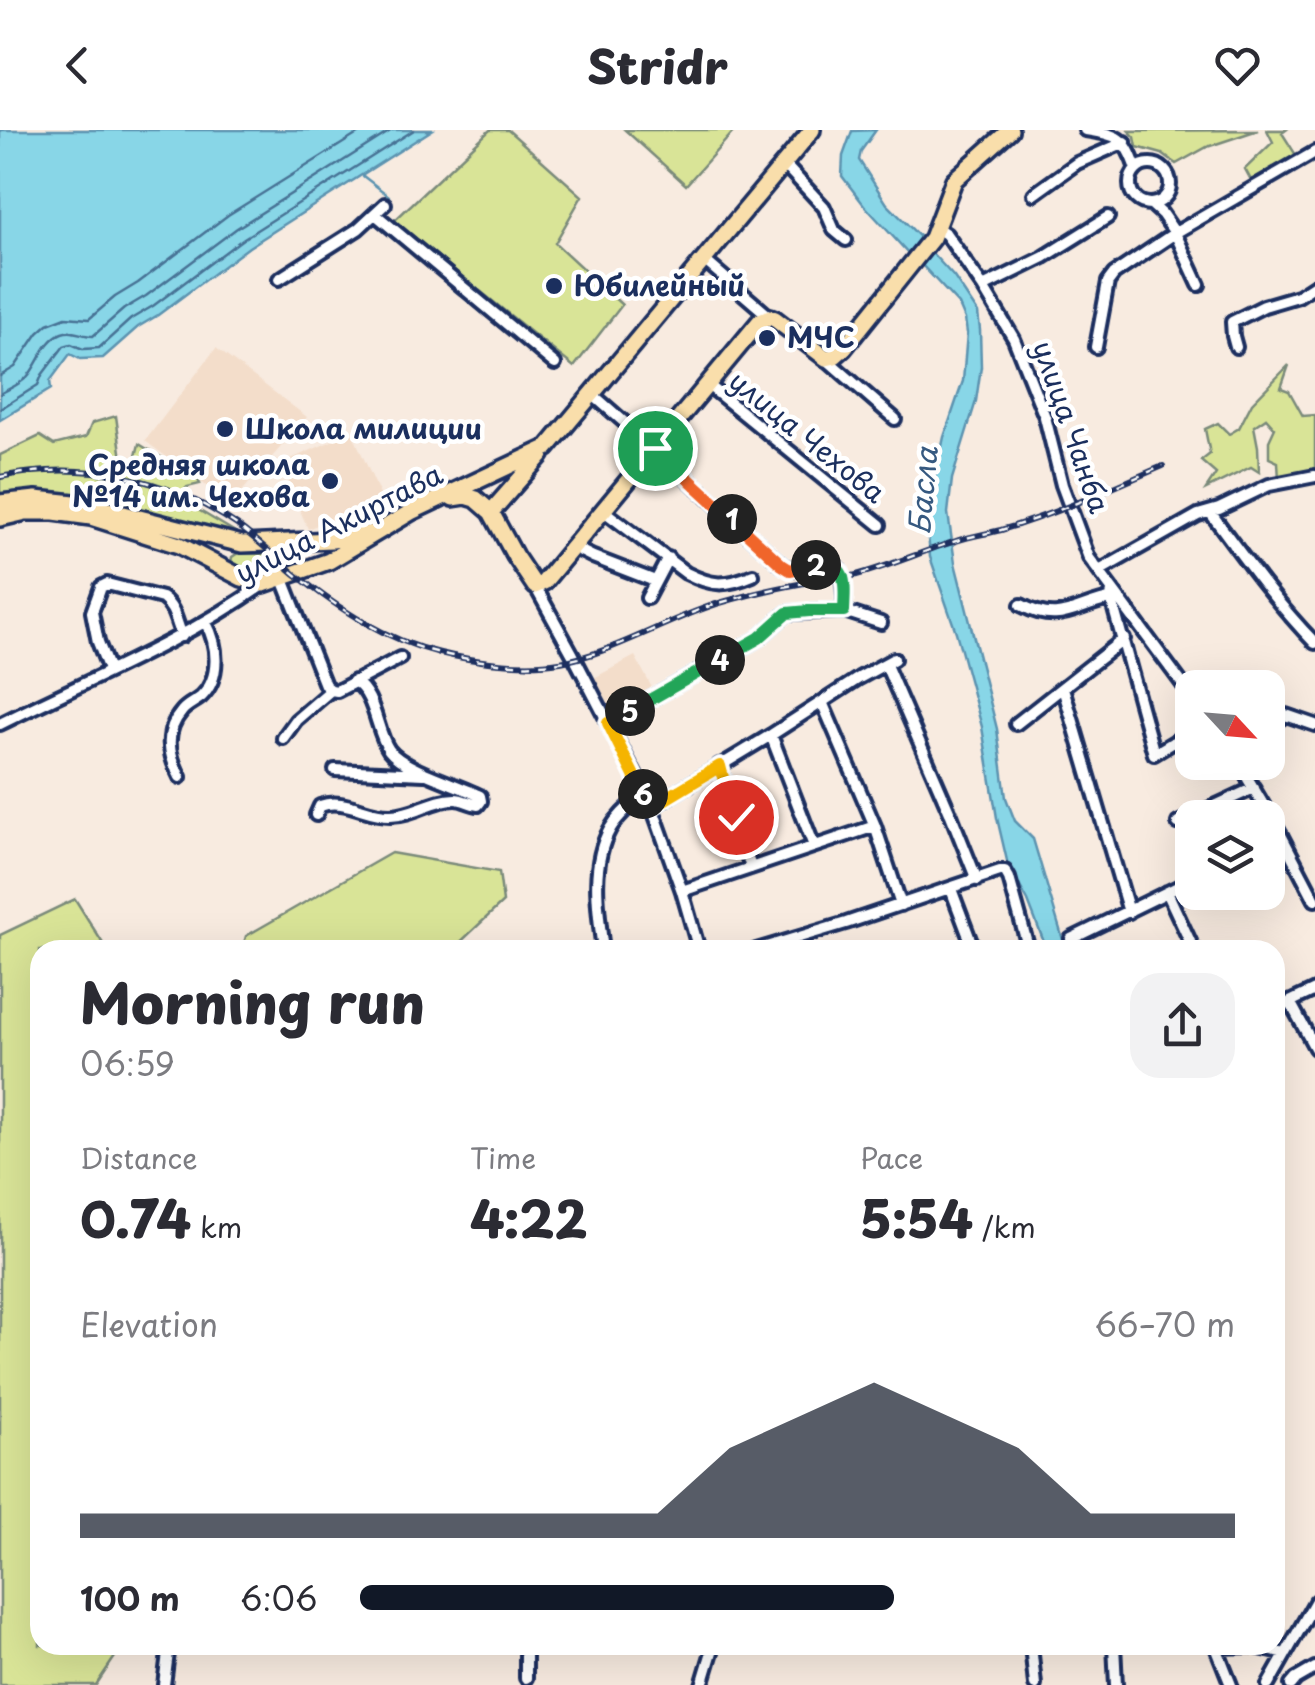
<!DOCTYPE html>
<meta charset="utf-8">
<style>
body{margin:0;font-family:"Playpen Sans",sans-serif;background:#f2f2f3;color:#2b2b33;height:100vh;display:flex;flex-direction:column;font-size:38px;white-space:nowrap}
*{box-sizing:border-box;margin:0}
p{font-size:32px;color:#7c7c81}
.icon{flex:none;width:55px;height:55px;fill:none;stroke:currentColor;stroke-width:2;stroke-linecap:round;stroke-linejoin:round}
.map{position:relative;flex:1;overflow:hidden}
.sheet{position:absolute;left:30px;top:810px;width:1255px;height:715px;display:flex;flex-direction:column;background:#fff;border-radius:30px;box-shadow:0 10px 40px #0002}
.sheet>*{flex:none}
.needle{width:65px;rotate:116deg}
.fabs{position:absolute;left:1175px;top:540px;display:grid;gap:20px}
.fabs a{display:grid;place-items:center;width:110px;height:110px;border-radius:20px;background:#fff;box-shadow:0 10px 40px #0002;font-size:50px}
.pin{position:absolute;display:grid;place-items:center;width:85px;height:85px;color:#fff;margin:-42px;border:5px solid #fff;border-radius:50%;box-shadow:0 2px 10px #0007}
.km{position:absolute;width:50px;height:50px;margin:-25px;border-radius:50%;background:#222;color:#fff;font-size:28px;line-height:50px;text-align:center}
.round{display:grid;place-items:center;flex:none;width:105px;height:105px;border-radius:30px;background:#f2f2f3}
.overview{display:flex;align-items:center;justify-content:space-between;height:170px;padding:0 50px}
h1{font-size:55px;font-weight:800;line-height:75px}
.stats{display:grid;grid-template-columns:repeat(3,1fr);gap:15px;height:170px;padding:10px 50px}
.stats div{display:grid;align-content:center}
.stats b{font-size:50px;font-weight:800}
.stats small{font-size:28px;font-weight:400}
.stats p{font-size:28px}
.chart{height:280px;padding:20px 50px}
.chart p{display:flex;justify-content:space-between}
.chart svg{width:100%;height:180px;margin-top:10px;fill:#111827;opacity:.7}
ul{padding:0 50px;list-style:none;font-size:32px}
li{display:grid;grid-template-columns:160px 120px 1fr;align-items:center;height:75px}
li i{height:25px;border-radius:12px;background:#111827}
header{display:flex;justify-content:space-between;align-items:center;height:130px;padding:0 50px;background:#fff;font-size:45px;font-weight:800}
.map>svg:first-child{display:block}
.built{fill:#f3ddca}
.green{fill:#d9e497;stroke:#7a8a7a;stroke-width:2.5}
.water{fill:#88d6e7;stroke:#5c93b0;stroke-width:2.5}
.lines{fill:none;stroke-linecap:round;stroke-linejoin:round}
.shore{stroke:#477295;stroke-width:2.5}
.stream{stroke:#5c93b0;stroke-width:2.5}
.minor-casing{stroke:#1b2f5e;stroke-width:18}
.highway-casing{stroke:#1b2f5e;stroke-width:22}
.minor{stroke:#fff;stroke-width:10}
.highway{stroke:#f9deab;stroke-width:15}
.rail-casing{stroke:#1b2f5e;stroke-width:6}
.rail{stroke:#fff;stroke-width:2.5;stroke-dasharray:8;stroke-linecap:butt}
.split-1-casing{stroke:#fff;stroke-width:20}
.split-2-casing{stroke:#fff;stroke-width:20}
.split-3-casing{stroke:#fff;stroke-width:20}
.split-4-casing{stroke:#fff;stroke-width:20}
.split-5-casing{stroke:#fff;stroke-width:20}
.split-6-casing{stroke:#fff;stroke-width:20}
.split-7-casing{stroke:#fff;stroke-width:20}
.split-8-casing{stroke:#fff;stroke-width:20}
.split-1{stroke:#f0652b;stroke-width:12}
.split-2{stroke:#f0652b;stroke-width:12}
.split-3{stroke:#22a559;stroke-width:12}
.split-4{stroke:#22a559;stroke-width:12}
.split-5{stroke:#22a559;stroke-width:12}
.split-6{stroke:#f5b400;stroke-width:12}
.split-7{stroke:#f5b400;stroke-width:12}
.split-8{stroke:#f5b400;stroke-width:12}
.poi-dot{fill:#1b2f5e;stroke:#fff;stroke-width:4}
.labels{text-anchor:middle;stroke-width:9;stroke-linejoin:round;paint-order:stroke}
.poi-label{font-size:28px;font-weight:bold;fill:#1b2f5e;stroke:#fff;text-anchor:start}
.street-label{font-size:28px;fill:#1b2f5e;stroke:#fff}
.water-label{font-size:30px;font-style:italic;fill:#365980;stroke:#fff}
</style>
<header><svg class="icon" aria-label="back" viewBox="0 0 24 24"><path d="M15 5l-7 7 7 7"/></svg>Stridr<svg class="icon" aria-label="heart" viewBox="0 0 24 24"><path d="M12 20l-8-8c-3-5 5-10 8-4 3-6 11-1 8 4z"/></svg></header>
<div class="map">
<svg width="1315" height="1555" viewBox="0 0 1315 1555">
<rect width="100%" height="100%" fill="#f8ebe0"/>
<filter id="ink" filterUnits="userSpaceOnUse"><feTurbulence type="fractalNoise" baseFrequency=".01" numOctaves="2"/><feDisplacementMap in="SourceGraphic" scale="20" xChannelSelector="R" yChannelSelector="G"/><feConvolveMatrix kernelMatrix="1 2 1 2 8 2 1 2 1" color-interpolation-filters="sRGB"/></filter>
<g filter="url(#ink)">
<path class="built" d="M216,218L307,287L231,374L145,311Z
M352,302L381,367L308,399L280,334Z
M635,526L657,567L616,589L594,548Z"/>
<path class="green" d="M490,0H508L582,66L555,113L622,175L574,237L394,91Z
M625,0H735L686,55Z
M1258,0L1207,17L1176,34L1162,24L1137,17L1135,7L1129,1Z
M1267,0H1286L1282,3L1296,25L1252,52L1245,39L1273,12Z
M1289,235L1281,258L1289,261L1303,286L1315,285V343L1279,350L1278,332L1269,328V311L1275,298L1266,288L1254,296L1258,317L1259,342L1251,337L1206,359L1216,344L1201,331L1210,324L1205,299L1218,293L1229,304L1239,298L1252,273Z
M116,286L122,329L135,330L139,314L198,350L200,354L187,357L178,368L247,409L0,369V325L40,306L54,315L86,307L92,293Z
M238,423C258,426 288,420 304,427L303,438C276,444 253,454 231,432L232,427Z
M391,723L499,742L503,772L452,820H242L246,806Z
M75,769L107,820H40V1515H123L96,1555H0V805Z"/>
<path class="water" d="M0,0H432L249,117L158,185L138,197L103,228L80,229L70,224L50,251L51,259L0,290Z
M876,0L861,21L859,30L887,74L922,109L910,125L864,75L842,46L843,26L852,1Z
M931,122L954,147L978,183L980,200L981,237L976,271L952,349L948,383L955,433L997,599L1006,668L1015,691L1033,709L1066,820H1047L1028,771L1008,735L997,688L982,597L956,502L930,427L928,403L932,362L944,307L963,251L967,203L965,189L959,175L921,134Z"/>
<g class="lines">
<path class="shore" d="M0,246L15,237L38,203L48,194L66,187L89,189L115,167L138,153L228,85L364,0
M0,264C8,259 21,254 27,247C39,234 44,210 62,203C74,199 82,206 93,206L124,179L146,166L237,98L392,0
M0,279L38,255L42,245L64,216L71,214L83,219L99,218L131,189L153,176L244,108L414,0"/>
<path class="stream" d="M363,46L389,66"/>
<g class="minor-casing">
<path id="minor" d="M1085,0C1117,5 1125,6 1136,39
M1130 54a20 20 0 1 1 40 0a20 20 0 1 1-40 0Z
M784,34L824,77L834,100L846,110
M1034,64L1077,33L1125,12
M1151,74L1162,84L1175,103L1199,155
M375,84L555,234
M937,98L946,104L983,157L1014,209L1045,287L1062,355L1089,428L1192,567
M704,130L770,187
M279,149L358,99L385,74
M983,157L1044,127L1108,87
M1096,217L1108,152L1114,144L1175,103L1315,22
M1236,217L1233,206L1232,192L1264,176L1298,166L1315,155
M824,227L895,289
M707,254L880,395
M592,264L655,319L782,435C815,454 846,397 844,481
M604,381L686,443C712,456 725,457 753,445
M1210,382C1243,427 1276,473 1315,513
M573,417L593,427L655,451
M1099,441L1198,385L1219,379L1269,355L1315,346
M283,449L325,555L331,560L337,561L400,528
M535,456L573,525L652,677L682,761L699,820
M1112,460L1111,468L1154,624L1192,601
M647,468L668,428
M1021,475C1062,497 1076,474 1115,468
M886,535L950,683
M109,540L98,512L92,482L101,457L107,454L162,468C175,477 176,492 182,506
M1063,558L1129,782
M822,572L875,696L901,775
M608,593L759,508L787,483L844,481L881,493
M0,594C90,549 181,513 264,454
M1016,594L1124,509
M1268,596L1286,585L1315,595
M771,605L814,716
M283,608L296,590L331,560
M1238,632L1281,705L1315,770
M719,635L751,738
M335,640L424,644
M180,647C168,624 164,602 182,581C187,575 195,572 201,567C221,548 218,515 206,493
M652,677L771,605L859,548L894,529
M316,685L320,676C345,667 366,686 391,685C413,685 433,669 455,669C463,669 470,674 478,675L481,671L480,666C457,654 404,640 389,620C376,602 376,564 354,551
M951,685L977,750
M1178,693L1254,658
M951,759L974,820
M682,761L875,696
M1167,762L1194,820
M1071,809L1192,750
M603,820C598,781 590,735 610,699C618,685 631,675 643,664
M756,820L846,793L1000,741H1005L1009,748L1029,820
M1290,872L1315,918
M1275,879L1315,860
M1031,1515L1035,1555
M1114,1515L1116,1555
M526,1548V1515
M164,1555L169,1515
M702,1555L714,1515
M1231,1555L1216,1517L1252,1516L1285,1524
M1268,1555L1315,1472
M1291,1555L1296,1549L1315,1538"/>
</g>
<g class="highway-casing">
<path id="highway" d="M453,368L466,366L476,369L491,382L515,426L535,456L544,452L760,191L770,187L775,189L826,228L835,226L844,218L932,108L954,50L1010,0
M0,373L36,369L84,374L242,414L332,410L371,403
M491,382L541,325
M0,388L26,382H54L91,387L179,415L242,448L264,454L329,431L411,382L547,318L812,0"/>
</g>
<use href="#minor" class="minor"/>
<use href="#highway" class="highway"/>
<g class="rail-casing">
<path id="rail" d="M0,347C84,330 167,347 237,395C258,410 276,428 295,444C339,479 385,510 440,523C476,532 524,538 560,532C613,524 670,487 723,472C750,464 777,458 804,453C819,451 834,451 849,447C886,438 920,422 956,411C971,406 986,404 1001,400C1056,384 1109,359 1163,336"/>
</g>
<use href="#rail" class="rail"/>
</g>
</g>
<g class="lines" filter="url(#ink)">
<g class="split-1-casing">
<path id="split-1" d="M655,318L732,389"/>
</g>
<g class="split-2-casing">
<path id="split-2" d="M732,389L782,435L790,440L816,435"/>
</g>
<g class="split-3-casing">
<path id="split-3" d="M809,481H844C845,456 849,430 816,435"/>
</g>
<g class="split-4-casing">
<path id="split-4" d="M720,530L759,508L787,483L809,481"/>
</g>
<g class="split-5-casing">
<path id="split-5" d="M630,581L720,530"/>
</g>
<g class="split-6-casing">
<path id="split-6" d="M630,581L608,593L643,664"/>
</g>
<g class="split-7-casing">
<path id="split-7" d="M643,664L652,677L720,636L722,644"/>
</g>
<g class="split-8-casing">
<path id="split-8" d="M722,644L736,687"/>
</g>
<use href="#split-1" class="split-1"/>
<use href="#split-2" class="split-2"/>
<use href="#split-3" class="split-3"/>
<use href="#split-4" class="split-4"/>
<use href="#split-5" class="split-5"/>
<use href="#split-6" class="split-6"/>
<use href="#split-7" class="split-7"/>
<use href="#split-8" class="split-8"/>
</g>
<g class="poi-dot">
<circle cx="554" cy="156" r="10"/>
<circle cx="767" cy="208" r="10"/>
<circle cx="225" cy="299" r="10"/>
<circle cx="330" cy="351" r="10"/>
</g>
<g class="labels">
<g class="poi-label">
<text x="574" y="166">Юбилейный</text>
<text x="787" y="218">МЧС</text>
<text x="245" y="309">Школа милиции</text>
<text x="310" y="345" text-anchor="end">Средняя школа<tspan x="310" dy="32">№14 им. Чехова</tspan></text>
</g>
<g class="street-label">
<text transform="translate(1071 297) rotate(71)" y="10">улица Чанба</text>
<text transform="translate(807 307) rotate(39)" y="10">улица Чехова</text>
<text transform="translate(339 394) rotate(-27)" y="10">улица Акиртава</text>
</g>
<g class="water-label">
<text transform="translate(924 361) rotate(-85)" y="10">Басла</text>
</g>
</g>
</svg>
<div class="fabs">
<a><svg class="needle" viewBox="-14 -14 28 28"><path d="M0-13l5 13h-10z" fill="#e53935"/><path d="M0 13l5-13h-10z" fill="#7c7c81"/></svg></a>
<a><svg class="icon" aria-label="layers" viewBox="0 0 24 24"><path d="M12 4l9 5-9 5-9-5zM3 14l9 5 9-5"/></svg></a>
</div>
<div class="pin" style="left:655px;top:318px;background:#1e9e55"><svg class="icon" aria-label="arrive" viewBox="0 0 24 24"><path d="M6 21V4h12l-3 4 3 4H6"/></svg></div>
<div class="pin" style="left:736px;top:687px;background:#d93025"><svg class="icon" aria-label="check" viewBox="0 0 24 24"><path d="M5 12l5 5 9-10"/></svg></div>
<b class="km" style="left:732px;top:389px">1</b>
<b class="km" style="left:816px;top:435px">2</b>
<b class="km" style="left:720px;top:530px">4</b>
<b class="km" style="left:630px;top:581px">5</b>
<b class="km" style="left:643px;top:664px">6</b>
<section class="sheet">
<div class="overview"><div><h1>Morning run</h1><p>06:59</p></div><a class="round"><svg class="icon" aria-label="share" viewBox="0 0 24 24"><path d="M12 15V3M7 8l5-5 5 5M5 13v7h14v-7"/></svg></a></div>
<div class="stats">
<div><p>Distance</p><b>0.74<small> km</small></b></div>
<div><p>Time</p><b>4:22</b></div>
<div><p>Pace</p><b>5:54<small> /km</small></b></div>
</div>
<div class="chart"><p><span>Elevation</span>66–70 m</p>
<svg viewBox="0 0 160 44" preserveAspectRatio="none"><path d="M0 44V38L10 38L20 38L30 38L40 38L50 38L60 38L70 38L80 38L90 22L100 14L110 6L120 14L130 22L140 38L150 38L160 38V44z"/></svg>
</div>
<ul>
<li><b>100 m</b>6:06<i style="width:61%"></i></li>
</ul>
</section>
</div>
